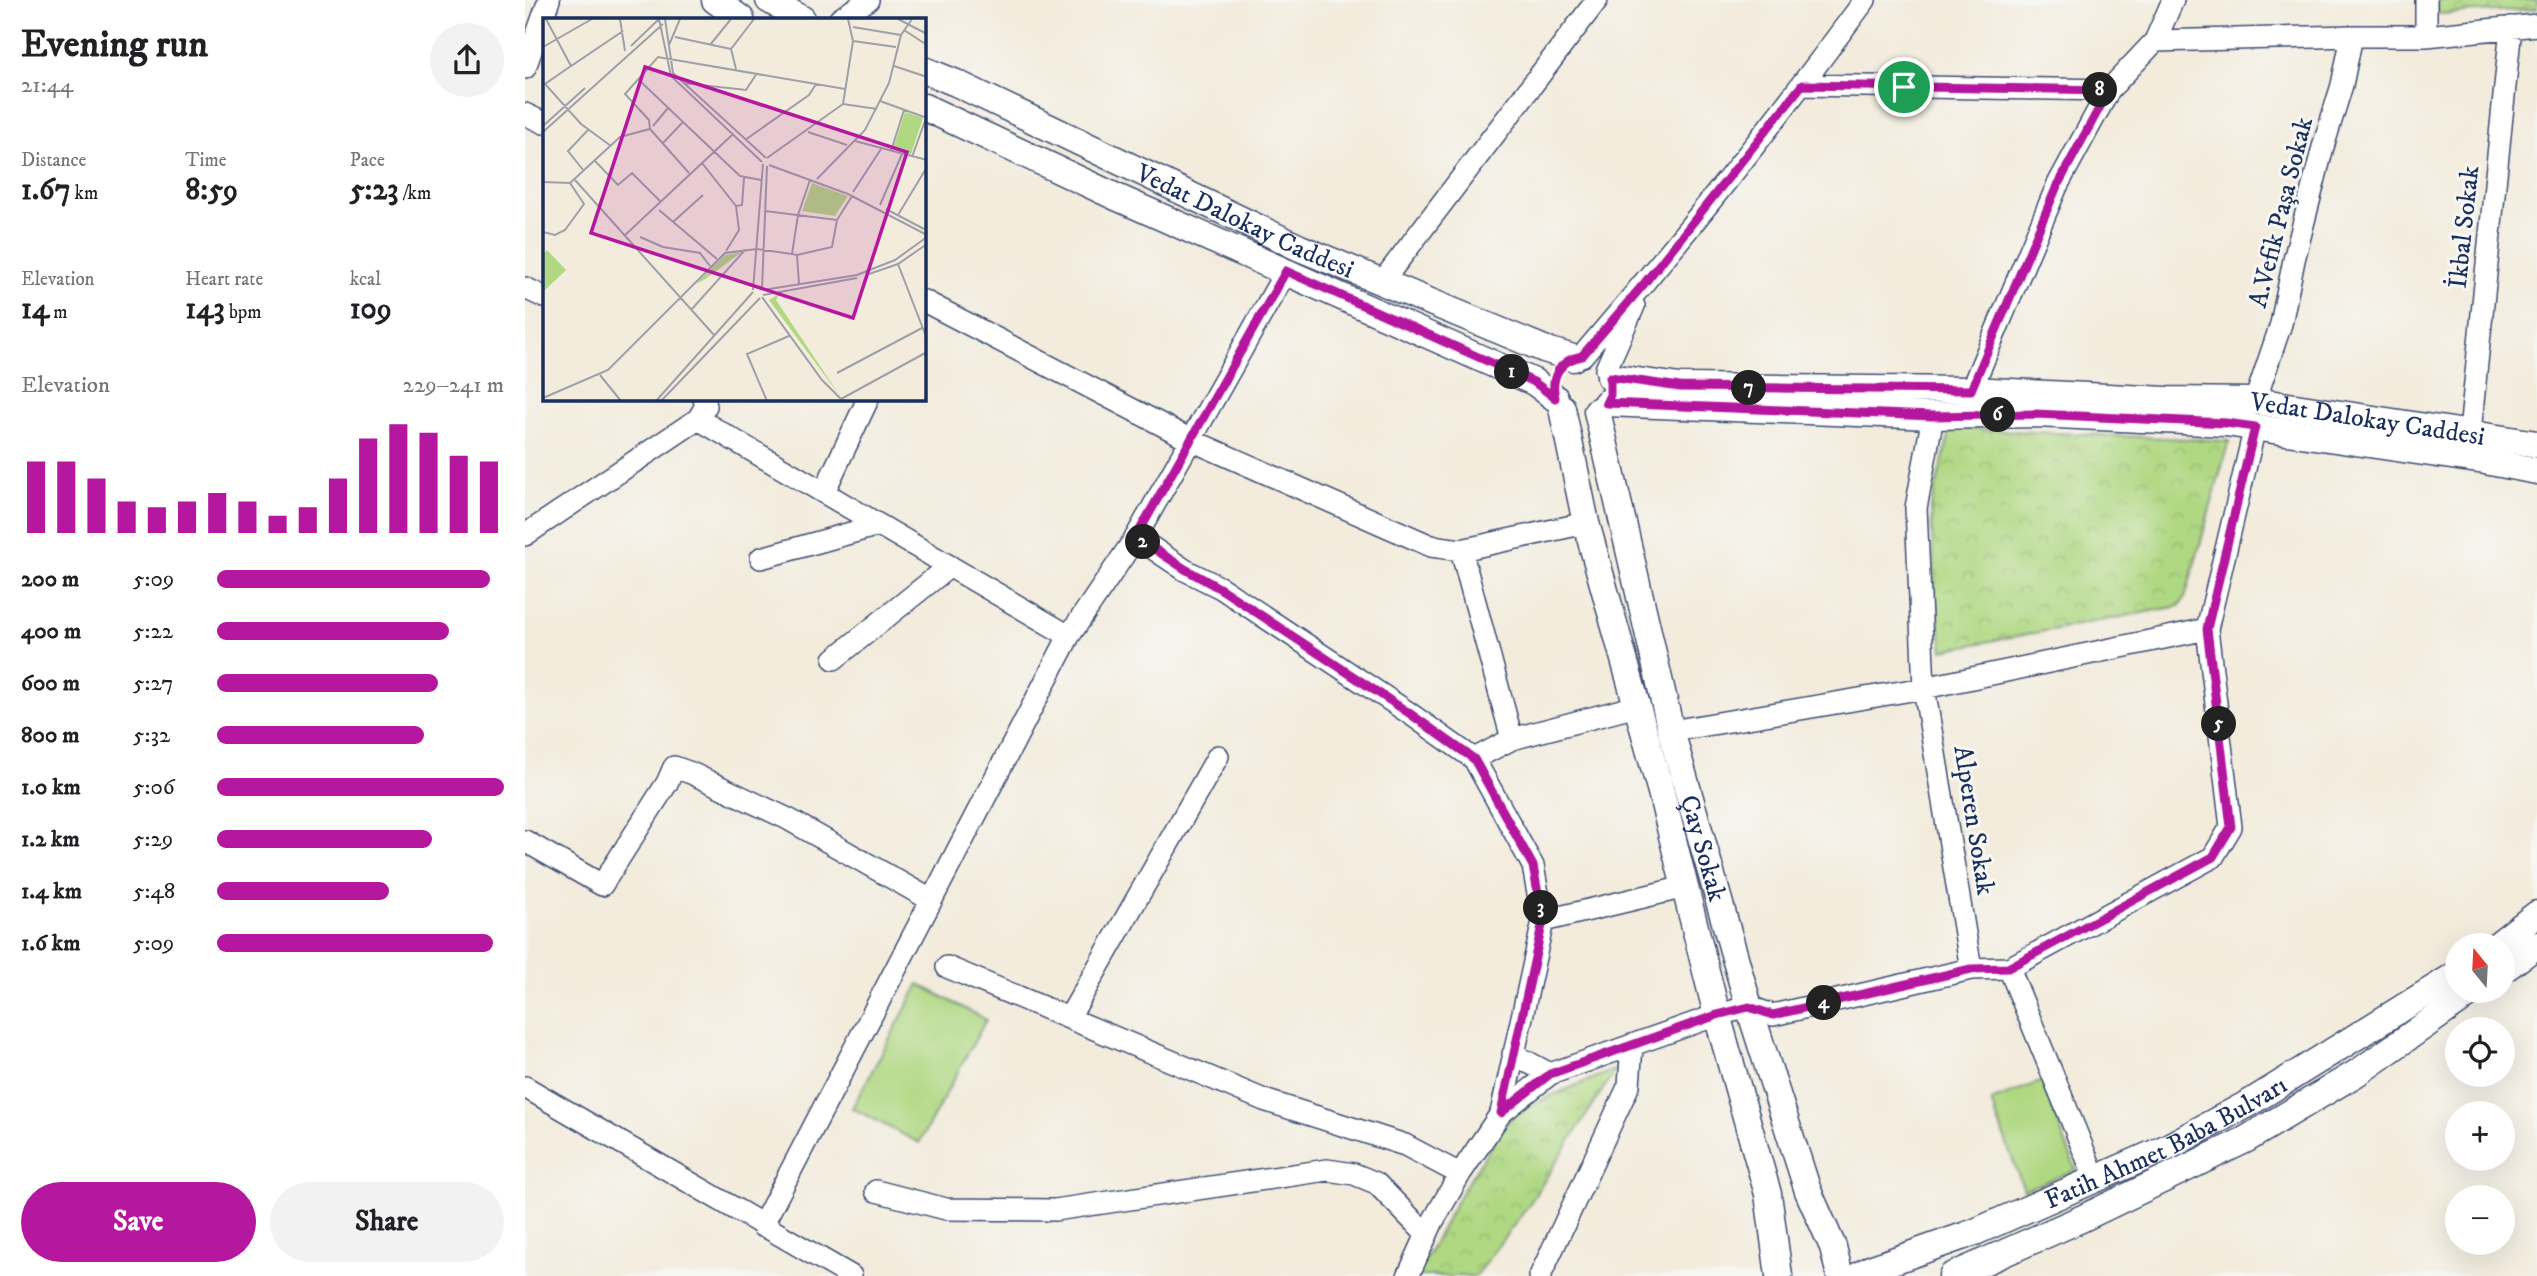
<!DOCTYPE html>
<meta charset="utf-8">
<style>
body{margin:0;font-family:"IM FELL DW Pica",serif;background:#f2f2f2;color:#202124;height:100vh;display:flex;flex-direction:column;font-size:26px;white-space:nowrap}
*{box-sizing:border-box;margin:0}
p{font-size:23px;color:#757577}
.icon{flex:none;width:38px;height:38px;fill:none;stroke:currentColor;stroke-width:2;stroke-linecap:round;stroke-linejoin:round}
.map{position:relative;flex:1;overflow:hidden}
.sheet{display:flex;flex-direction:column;background:#fff;width:525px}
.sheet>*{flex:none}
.needle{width:46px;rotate:342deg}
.buttons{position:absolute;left:1920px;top:933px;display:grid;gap:14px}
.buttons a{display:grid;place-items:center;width:70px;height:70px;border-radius:50%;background:#fff;box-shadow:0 7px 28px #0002;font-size:35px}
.pin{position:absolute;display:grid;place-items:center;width:60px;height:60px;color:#fff;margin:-30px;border:4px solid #fff;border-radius:50%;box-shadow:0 2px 7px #0007}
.km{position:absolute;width:35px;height:35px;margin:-18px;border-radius:50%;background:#222;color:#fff;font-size:19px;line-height:35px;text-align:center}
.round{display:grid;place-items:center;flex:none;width:74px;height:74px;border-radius:37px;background:#f2f2f2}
.headline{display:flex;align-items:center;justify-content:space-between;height:119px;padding:0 21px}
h1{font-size:38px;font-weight:700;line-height:52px}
.metrics{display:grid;grid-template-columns:repeat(3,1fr);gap:10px;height:119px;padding:7px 21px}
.metrics div{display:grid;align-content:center}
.metrics b{font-size:30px;font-weight:700}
.metrics small{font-size:19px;font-weight:400}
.metrics p{font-size:19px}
.chart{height:196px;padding:14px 21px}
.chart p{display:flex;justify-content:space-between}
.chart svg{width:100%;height:126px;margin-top:7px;stroke:#b5179e;stroke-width:6}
.primary-button{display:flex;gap:14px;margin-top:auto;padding:14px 21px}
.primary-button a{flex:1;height:80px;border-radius:42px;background:#b5179e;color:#fff;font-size:28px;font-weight:700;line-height:80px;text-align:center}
.primary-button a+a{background:#f2f2f2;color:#202124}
ul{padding:0 21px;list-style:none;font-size:23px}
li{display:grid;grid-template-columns:112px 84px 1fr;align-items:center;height:52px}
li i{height:18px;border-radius:9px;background:#b5179e}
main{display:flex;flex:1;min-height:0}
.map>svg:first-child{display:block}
.grass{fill:#b0d883;stroke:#668470;stroke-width:2}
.park{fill:url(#park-crowns);stroke:#668470;stroke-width:2}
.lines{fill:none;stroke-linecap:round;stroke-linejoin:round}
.minor-casing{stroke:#3b4b71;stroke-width:24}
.major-casing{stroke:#3b4b71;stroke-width:29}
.minor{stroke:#fff;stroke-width:21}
.major{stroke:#fff;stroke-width:26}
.route-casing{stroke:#fff;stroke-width:14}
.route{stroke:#b5179e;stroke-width:9}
.labels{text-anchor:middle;stroke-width:6;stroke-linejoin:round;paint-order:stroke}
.street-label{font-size:26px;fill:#1b2f5e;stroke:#f6f6f2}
.inset-road{fill:none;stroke:#9da0a9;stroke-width:2}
.view{fill:#b5179e;fill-opacity:0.15;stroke:#b5179e;stroke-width:3.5}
.inset-edge{fill:none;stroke:#1b2f5e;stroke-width:3.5}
</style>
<main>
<section class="sheet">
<div class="headline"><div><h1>Evening run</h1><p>21:44</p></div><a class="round"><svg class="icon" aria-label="share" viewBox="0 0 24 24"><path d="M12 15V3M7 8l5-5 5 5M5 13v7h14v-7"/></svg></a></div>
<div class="metrics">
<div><p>Distance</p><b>1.67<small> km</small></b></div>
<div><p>Time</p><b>8:59</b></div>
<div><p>Pace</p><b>5:23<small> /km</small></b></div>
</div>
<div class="metrics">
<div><p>Elevation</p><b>14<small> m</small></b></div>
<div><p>Heart rate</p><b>143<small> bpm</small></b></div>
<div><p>kcal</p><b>109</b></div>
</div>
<div class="chart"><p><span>Elevation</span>229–241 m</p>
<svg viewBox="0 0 160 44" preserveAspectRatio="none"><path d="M5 44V19M15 44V19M25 44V25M35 44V33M45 44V35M55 44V33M65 44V30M75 44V33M85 44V38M95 44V35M105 44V25M115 44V11M125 44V6M135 44V9M145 44V17M155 44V19"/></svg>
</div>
<ul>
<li><b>200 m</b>5:09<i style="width:95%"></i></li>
<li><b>400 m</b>5:22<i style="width:81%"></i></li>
<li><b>600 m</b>5:27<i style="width:77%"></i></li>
<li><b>800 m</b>5:32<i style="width:72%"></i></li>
<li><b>1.0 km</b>5:06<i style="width:100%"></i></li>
<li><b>1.2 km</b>5:29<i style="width:75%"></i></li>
<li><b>1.4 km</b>5:48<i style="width:60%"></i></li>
<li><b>1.6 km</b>5:09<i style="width:96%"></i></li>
</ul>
<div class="primary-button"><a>Save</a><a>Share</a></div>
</section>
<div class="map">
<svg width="2012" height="1276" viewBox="0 0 2012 1276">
<defs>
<pattern id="park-crowns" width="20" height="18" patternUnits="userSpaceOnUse" patternTransform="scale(1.75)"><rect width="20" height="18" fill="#b0d883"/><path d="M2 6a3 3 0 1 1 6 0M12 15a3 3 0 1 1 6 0" fill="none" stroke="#97ba74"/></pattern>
</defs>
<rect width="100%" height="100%" fill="#f6f6f2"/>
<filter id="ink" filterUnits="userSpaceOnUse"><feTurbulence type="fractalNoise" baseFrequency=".0143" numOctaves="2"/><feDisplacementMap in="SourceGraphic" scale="14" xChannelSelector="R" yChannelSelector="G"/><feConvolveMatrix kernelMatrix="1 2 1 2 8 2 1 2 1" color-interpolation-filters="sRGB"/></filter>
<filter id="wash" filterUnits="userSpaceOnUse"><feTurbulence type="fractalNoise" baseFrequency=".00686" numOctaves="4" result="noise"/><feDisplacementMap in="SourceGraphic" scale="28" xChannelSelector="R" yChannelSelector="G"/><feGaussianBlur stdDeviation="1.57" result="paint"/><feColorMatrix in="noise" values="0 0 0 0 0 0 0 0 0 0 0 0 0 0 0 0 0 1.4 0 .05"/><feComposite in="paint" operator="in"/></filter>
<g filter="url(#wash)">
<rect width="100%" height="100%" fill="#f3ebdb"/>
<path class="grass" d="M394,984L461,1020L394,1143L327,1108Z
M1517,1081L1551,1170L1499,1190L1466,1101Z"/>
<path class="park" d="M1913,0H2012V9L1913,14Z
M1426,428L1704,441L1660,598L1654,606L1418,650L1410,596L1406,506Z
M1091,1069L1001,1209L950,1276H891L937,1191L980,1125L991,1113L1023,1097Z"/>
</g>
<g filter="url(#ink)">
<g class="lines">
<g class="minor-casing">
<path id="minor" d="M1901,0V36
M315,19L343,0
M1630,41L1827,36H1901L2012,25
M0,68L24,0
M1277,85L1584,90
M0,114L19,123
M857,282L1072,0
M0,288L19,297
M399,301L666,440L906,546L936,550L1061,523
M1057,356C1156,241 1250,122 1340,0
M1081,369L1109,306
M1446,390L1532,186L1584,90L1630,41L1648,0
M1730,401L1756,324L1769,260L1798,147L1817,85L1827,36
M1408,416L1391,508L1399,688L1446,969L1484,968L1570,1178
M173,419L181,406L179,399
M1945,432L1986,27
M299,492L343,399
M0,535L173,419L544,636
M611,537L660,570L696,588L884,713L949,759
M936,550L987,739L949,759L1008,866L1018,921L976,1113
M236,558L354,525
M309,659L425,566
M1146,731L1399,688L1682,629
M987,739L1112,706
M0,841L77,885L142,783L149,767L166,773L263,819L406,900
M1018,921L1160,887
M422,967L739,1100L880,1145L935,1174
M1484,968L1688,857L1706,827L1682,629L1730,427
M544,1018L693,756
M988,1054L1025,1074
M0,1087L326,1276
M351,1191L421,1209L530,1210L802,1170L829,1174L851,1183L902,1235
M237,1226L544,636L611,537L761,271
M883,1276L908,1221L935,1174L976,1113L1025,1074L1192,1015L1224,1007L1248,1015L1446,969
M1015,1276L1104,1085L1107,1046"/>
</g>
<g class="major-casing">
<g id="major">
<path d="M190,0L216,19"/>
<path d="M244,0L277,19"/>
<path id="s1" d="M399,70L431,83L775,248L1019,349L1048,358"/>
<path d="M399,107L589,196L1009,382L1030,398"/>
<path id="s2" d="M1085,377L1155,387L1446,390L1642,400L1730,401L2012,444"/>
<path d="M1081,403L1408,416L1511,414L1701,423L1960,461L2012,471"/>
<path d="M1037,408L1061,523L1136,792L1192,1015L1243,1194L1254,1276"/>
<path id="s3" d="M1072,411L1146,731L1224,1007L1283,1191L1308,1247L1315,1276"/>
<path d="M1972,945L2012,914"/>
<path d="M1978,970L2012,945"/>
<path id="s4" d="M1333,1276L1345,1269L1450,1232L1641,1148L1726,1102L1932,974"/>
<path d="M1427,1276L1556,1219L1720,1140L1835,1071L1950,990"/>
</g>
</g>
<use href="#minor" class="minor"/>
<use href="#major" class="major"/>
</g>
</g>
<g class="lines" filter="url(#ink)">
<g class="route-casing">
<path id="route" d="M1277,85L1584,90L1532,186L1446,390L1155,387L1085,377V395L1081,403L1408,416L1511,414L1701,423L1730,427L1682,629L1706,827L1688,857L1483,968L1446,969L1248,1015L1224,1007L1192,1015L1025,1074L976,1113L1018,921L1008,866L949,759L884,713L696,589L660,569L611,537L761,271L1009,382L1030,398C1025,376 1035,360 1057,356L1118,285Z"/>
</g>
<use href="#route" class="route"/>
</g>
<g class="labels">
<g class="street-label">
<text transform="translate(1755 212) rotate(-76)" y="9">A.Vefik Paşa Sokak</text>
<text dy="9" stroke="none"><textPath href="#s1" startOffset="355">Vedat Dalokay Caddesi</textPath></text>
<text transform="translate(1938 227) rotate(-84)" y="9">İkbal Sokak</text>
<text dy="9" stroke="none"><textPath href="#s2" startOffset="760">Vedat Dalokay Caddesi</textPath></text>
<text transform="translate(1450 820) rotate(81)" y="9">Alperen Sokak</text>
<text dy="9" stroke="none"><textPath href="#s3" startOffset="450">Çay Sokak</textPath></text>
<text dy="9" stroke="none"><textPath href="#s4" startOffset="336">Fatih Ahmet Baba Bulvarı</textPath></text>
</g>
</g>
<g transform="translate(18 18)">
<rect width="383" height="383" fill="#f3ebdb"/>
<path d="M4,232L23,252L0,274V237Z" fill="#b0d883"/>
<path d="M362,94L380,100L368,136L350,131ZM269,165L305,178L292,198L259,193ZM199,234L161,262L152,266L182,237ZM236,276L233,282L297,378L226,282Z" fill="#b0d883"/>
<path class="inset-road" d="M3,1L28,48L80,13M77,1L82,33M116,1L128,58L219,144M122,1L130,55L223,140M355,1L384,16M310,9L358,17M361,12L384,27M132,19L188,31M310,23L353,29M126,27L137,1M167,27L188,1M88,28L116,1M0,29L49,1M28,48L2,66L38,106L68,128M351,48L384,59M193,51L188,31L211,1M96,62L140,104L120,125M140,65L203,72L214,55M337,83L384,100M300,86L334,91M140,104L197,158L218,162M0,108L42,70M110,108L125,90M107,111L106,102L82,76L115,39L302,71M0,114L120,6M265,114L304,127M202,122L266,77L273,66M312,123L384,142M348,133L361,92M369,139L383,100M224,140L300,86L310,23L305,1M52,143L75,167L89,155L117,183M159,145L193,188M226,147L305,176L384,217M41,153L25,133L46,111M274,161L322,112L346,65L358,17L369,1M32,162L171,317M0,164L27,165L41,186L22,212L12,217L0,214M27,165L77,119L107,111L146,155M310,174L338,131M337,187L359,136M343,191L381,211M116,192L174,241M222,193L294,202M355,197L384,149M130,204L160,177M81,218L189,117M97,219L120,229L157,235L167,248M183,233L196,212L193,188L199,187L201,160M254,237L289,229L294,202L309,178M355,246L384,321M326,256L355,246L384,226M256,266L254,237L249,236L255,197L267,162M219,271L224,148M210,272L220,146M220,272L314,257L352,242L384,219M220,277L314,260M219,279L279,362L300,383M148,292L202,232M294,355L379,310M57,357L78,383M0,380L65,352L182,235L214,231L249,236M298,381L384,334M113,383L210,274M118,383L217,280M224,383L204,336L246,318"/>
<path class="view" d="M102,49L364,134L310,300L48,215Z"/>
<rect width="383" height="383" class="inset-edge"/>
</g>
</svg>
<div class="buttons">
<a><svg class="needle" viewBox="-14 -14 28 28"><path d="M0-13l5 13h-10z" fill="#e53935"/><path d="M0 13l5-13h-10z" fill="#757577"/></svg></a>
<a><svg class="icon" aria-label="locate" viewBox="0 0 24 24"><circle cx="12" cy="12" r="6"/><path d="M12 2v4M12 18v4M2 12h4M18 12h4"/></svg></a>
<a>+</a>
<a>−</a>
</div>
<div class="pin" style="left:1379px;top:87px;background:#1e9e55"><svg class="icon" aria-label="arrive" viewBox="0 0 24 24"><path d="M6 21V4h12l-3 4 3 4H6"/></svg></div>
<b class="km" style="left:987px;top:372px">1</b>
<b class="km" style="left:618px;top:542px">2</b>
<b class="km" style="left:1016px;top:908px">3</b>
<b class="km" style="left:1299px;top:1003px">4</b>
<b class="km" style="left:1694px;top:724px">5</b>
<b class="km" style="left:1473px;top:415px">6</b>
<b class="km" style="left:1224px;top:388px">7</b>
<b class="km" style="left:1575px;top:90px">8</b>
</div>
</main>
